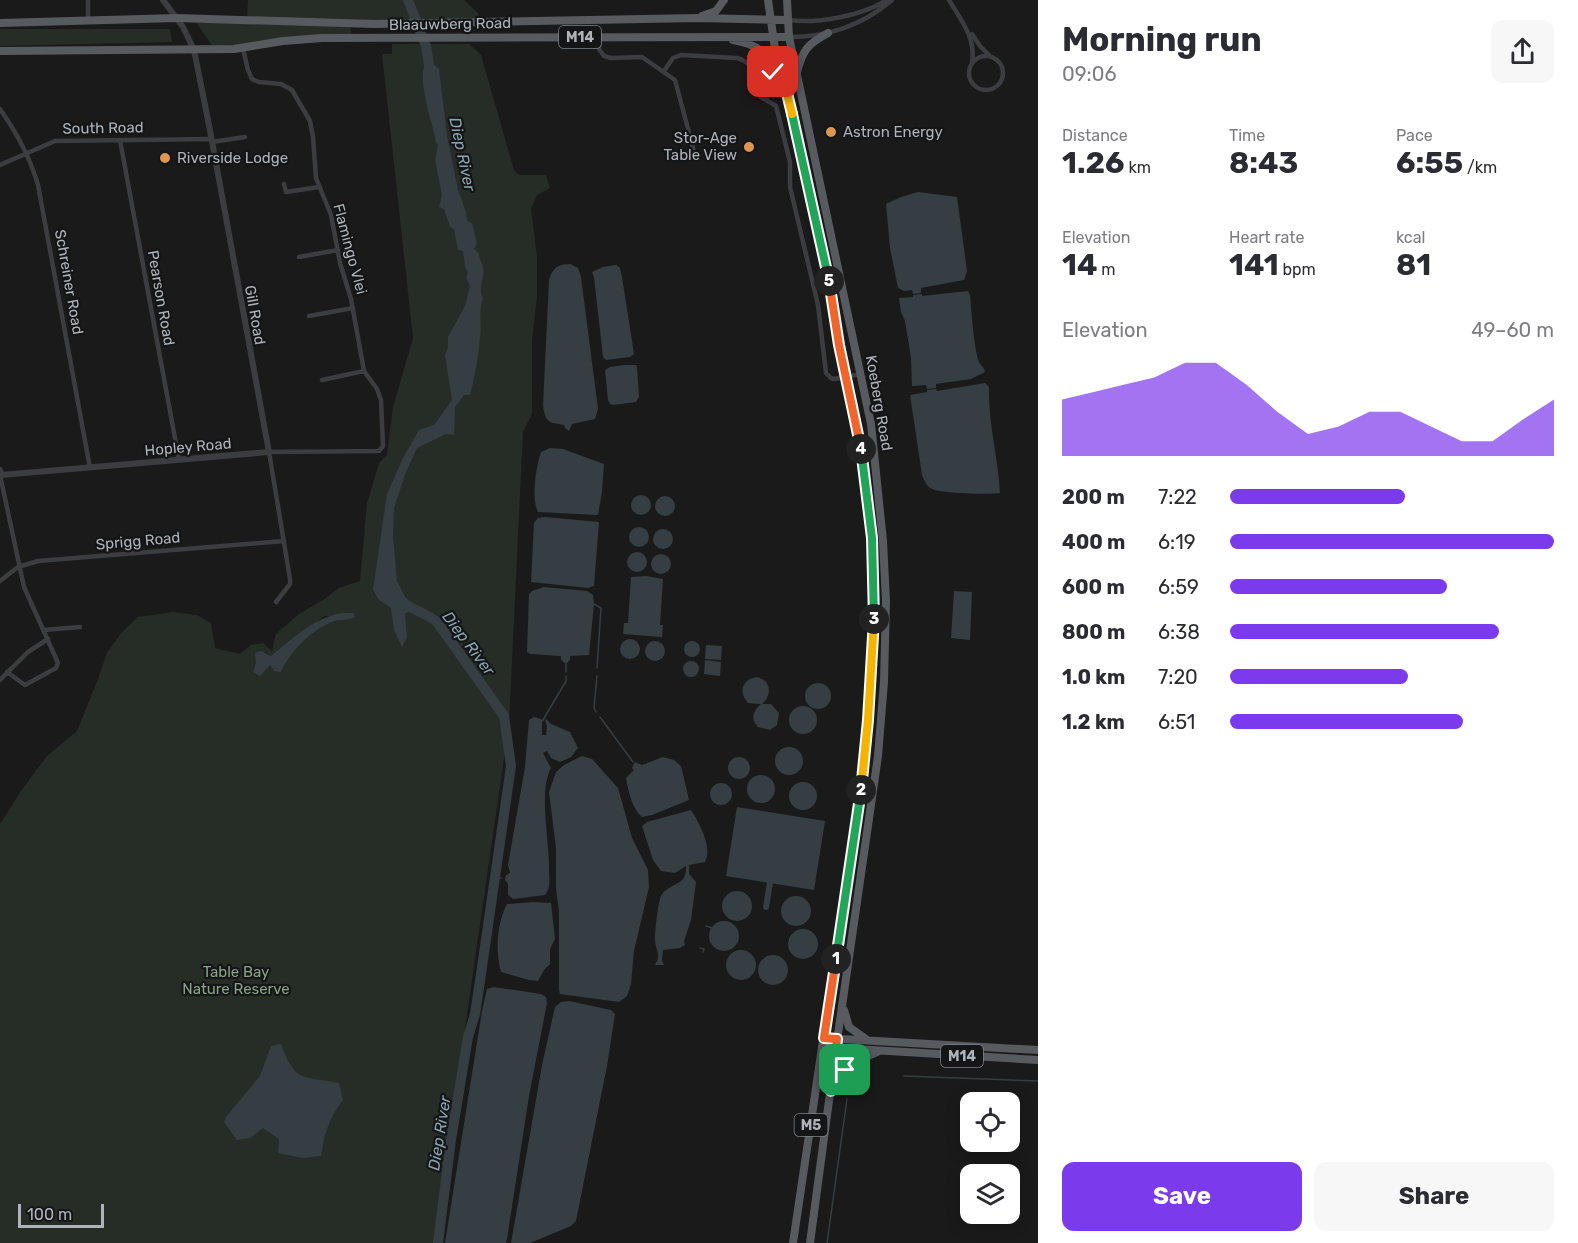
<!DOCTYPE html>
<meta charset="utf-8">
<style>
body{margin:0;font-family:Rubik,sans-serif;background:#f7f7f7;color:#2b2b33;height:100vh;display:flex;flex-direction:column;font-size:22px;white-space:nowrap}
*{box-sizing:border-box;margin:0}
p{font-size:20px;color:#7c7c81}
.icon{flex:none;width:33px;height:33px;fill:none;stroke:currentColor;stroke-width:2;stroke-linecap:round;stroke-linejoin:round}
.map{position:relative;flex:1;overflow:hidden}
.panel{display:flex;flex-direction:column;background:#fff;width:540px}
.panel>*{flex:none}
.buttons{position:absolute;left:960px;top:1092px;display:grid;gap:12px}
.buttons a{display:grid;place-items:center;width:60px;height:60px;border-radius:12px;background:#fff;box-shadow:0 3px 15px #0003;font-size:30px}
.scale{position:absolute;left:18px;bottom:15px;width:86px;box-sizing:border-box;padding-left:6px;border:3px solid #adb3b9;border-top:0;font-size:16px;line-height:21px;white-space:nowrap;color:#adb3b9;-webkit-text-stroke:4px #141516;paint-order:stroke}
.pin{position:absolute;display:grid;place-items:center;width:51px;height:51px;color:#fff;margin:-26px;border-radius:12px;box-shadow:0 3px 9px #0006}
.km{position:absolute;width:30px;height:30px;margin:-15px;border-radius:50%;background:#222;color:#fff;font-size:16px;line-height:30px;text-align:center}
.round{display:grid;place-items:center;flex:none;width:63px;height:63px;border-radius:12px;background:#f7f7f7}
.headline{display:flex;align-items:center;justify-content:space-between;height:102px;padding:0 24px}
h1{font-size:33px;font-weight:700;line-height:45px}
.metrics{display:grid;grid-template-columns:repeat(3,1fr);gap:9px;height:102px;padding:6px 24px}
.metrics div{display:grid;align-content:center}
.metrics b{font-size:30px;font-weight:700}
.metrics small{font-size:16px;font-weight:400}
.metrics p{font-size:16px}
.chart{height:168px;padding:12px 24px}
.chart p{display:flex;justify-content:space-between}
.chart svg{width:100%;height:108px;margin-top:6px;fill:#7c3aed;opacity:.7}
.cta{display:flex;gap:12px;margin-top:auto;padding:12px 24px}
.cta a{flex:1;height:69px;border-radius:12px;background:#7c3aed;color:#fff;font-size:24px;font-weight:700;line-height:69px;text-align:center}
.cta a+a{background:#f7f7f7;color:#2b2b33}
ul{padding:0 24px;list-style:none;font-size:20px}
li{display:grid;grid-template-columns:96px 72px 1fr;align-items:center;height:45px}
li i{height:15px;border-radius:8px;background:#7c3aed}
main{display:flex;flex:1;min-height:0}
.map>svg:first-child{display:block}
.green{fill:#262d26;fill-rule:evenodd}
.water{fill:#353e43}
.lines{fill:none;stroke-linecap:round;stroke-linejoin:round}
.stream{stroke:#353e43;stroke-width:1.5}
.canal{stroke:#353e43;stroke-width:6}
.river{stroke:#353e43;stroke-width:10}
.minor{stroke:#3b3d40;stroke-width:4.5}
.tertiary{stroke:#3b3d40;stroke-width:6}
.primary{stroke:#575a5f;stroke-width:8}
.split-1-casing{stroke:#fff;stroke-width:12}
.split-2-casing{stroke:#fff;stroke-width:12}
.split-3-casing{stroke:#fff;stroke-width:12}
.split-4-casing{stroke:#fff;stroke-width:12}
.split-5-casing{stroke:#fff;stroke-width:12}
.split-6-casing{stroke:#fff;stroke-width:12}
.split-7-casing{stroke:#fff;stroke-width:12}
.split-1{stroke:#f0652b;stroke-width:8}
.split-2{stroke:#22a559;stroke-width:8}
.split-3{stroke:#f5b400;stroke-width:8}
.split-4{stroke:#22a559;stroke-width:8}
.split-5{stroke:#f0652b;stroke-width:8}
.split-6{stroke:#22a559;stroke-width:8}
.split-7{stroke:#f5b400;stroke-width:8}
.poi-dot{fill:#de954f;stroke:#141516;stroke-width:2}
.labels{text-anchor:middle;stroke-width:4.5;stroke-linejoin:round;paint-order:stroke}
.shield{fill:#141516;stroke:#7f8488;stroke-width:1.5}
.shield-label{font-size:14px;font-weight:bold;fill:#adb3b9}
.street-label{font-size:15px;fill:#adb3b9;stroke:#141516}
.poi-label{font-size:15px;fill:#adb3b9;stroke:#141516;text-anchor:start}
.park-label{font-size:15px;fill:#8aa287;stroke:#141516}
.water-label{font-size:16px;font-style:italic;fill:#89a4b0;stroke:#141516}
</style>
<main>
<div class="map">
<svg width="1038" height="1243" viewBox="0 0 1038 1243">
<rect width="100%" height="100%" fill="#1a1a1b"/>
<path class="green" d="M248,0H464L478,13L480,22L247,20Z
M196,22L350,25L352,36L213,47Z
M0,29H170L172,42L0,46Z
M392,44H469L481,55L514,170L519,175H546L550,188L537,195L531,209L537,257V297L532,340V414L524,430L523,431L509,724L434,1243H0V824L21,791L47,756L77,731L98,679L107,653L122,632L138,617L173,612L197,615L211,623L215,648L240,654L251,645L263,643L272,651L276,634L299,614L323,600L339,588L360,581L367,503L379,463L387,455L393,407L413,338L382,54H392ZM324,616L355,617C347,621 339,619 332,622C309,632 291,650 281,672L270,665L253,672L256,662L265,652L271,656L294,636L313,625Z"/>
<path class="water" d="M433,64L439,69L447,135L458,190L466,212L467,221L472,223L477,243L474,249L479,253C479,259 482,262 483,268C485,280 477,285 483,298C478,310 482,326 480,339C478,358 475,377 470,395H464L455,407L454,435L446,434L417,448L406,472L394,508L393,536L397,581L411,609L405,614L407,637L402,647L394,630L391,608L379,600L373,590L387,494L404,456L419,430L434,425L452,400L445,355L448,347V337L465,306L470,286L466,278L468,273L465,267L463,251L458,250L454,229L450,227L444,209L439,207L442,195L435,160L438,145L436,142C433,124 417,80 425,65Z
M918,192L957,197L967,271L964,280L921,288V293L913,294L912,290L904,291L898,288L890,248L886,204L901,197Z
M570,264L578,268L581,277L598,409L595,419L572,424L569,431L565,428L564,425C548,422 546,423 543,406L549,280C553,268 557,264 570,264Z
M616,265L620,268L622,277L634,354L630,357L606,360L603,357L594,277L592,272L603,267Z
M968,291L970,295C972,316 973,339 978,360C980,365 984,367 985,372L971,379L936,384V388L927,389L926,385L912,386L911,358L905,321L901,312L899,298L913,297V295L922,294V296Z
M624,365H636L637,367L639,397L636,402L613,405L610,404L608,400L605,370L610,367Z
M985,383L989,387C988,423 998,457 1000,493C989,495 945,493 935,490C927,488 925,482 922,475L910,395L927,392V390L936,389L937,391Z
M550,448L563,449L604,464L602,492L598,515L538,512C531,498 536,467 541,452Z
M631 505a10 10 0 1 1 20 0a10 10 0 1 1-20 0Z
M655 506a10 10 0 1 1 20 0a10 10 0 1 1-20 0Z
M545,517L599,522L594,586L588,588L531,582L534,523L538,518Z
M629 537a10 10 0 1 1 20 0a10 10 0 1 1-20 0Z
M653 539a10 10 0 1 1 20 0a10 10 0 1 1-20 0Z
M627 562a10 10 0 1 1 20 0a10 10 0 1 1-20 0Z
M651 564a10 10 0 1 1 20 0a10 10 0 1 1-20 0Z
M646,576L663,579L660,625H663L662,637L623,634L624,623H628L631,577Z
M544,587L587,591L593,595L594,604L589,655L570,656V660L566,664L561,660V656L530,654L527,652L529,594L532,591Z
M954,591L972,592L970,640L951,638Z
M342,613H354L355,617C348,621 339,619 332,622C309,632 291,651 281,672L274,671L270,665L260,676L253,672L256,662L255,653L261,651L271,656C292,638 314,618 342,613Z
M620 649a10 10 0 1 1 20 0a10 10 0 1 1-20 0Z
M645 651a10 10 0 1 1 20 0a10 10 0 1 1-20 0Z
M684 649a8 8 0 1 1 16 0a8 8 0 1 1-16 0Z
M706,645L722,646L721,660L705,659Z
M705,660L721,662L720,676L704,674Z
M683 669a8 8 0 1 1 16 0a8 8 0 1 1-16 0Z
M757,677C772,681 772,695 762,704H771L779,713L777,725L770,730L758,727C750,719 753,711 761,704L748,703C738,692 742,679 757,677Z
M805 696a13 13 0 1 1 26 0a13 13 0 1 1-26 0Z
M789 720a14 14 0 1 1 28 0a14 14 0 1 1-28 0Z
M534,717L544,720L542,722V735H546L547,726L545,720L546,719L551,724L570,732L578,748L571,757L560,762L551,758L547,751L543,753L551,768C538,792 550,843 549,872C549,880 551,888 545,895L513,899L508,895V884L505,880L506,875L510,873L508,865L525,767L529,720Z
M775 761a14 14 0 1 1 28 0a14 14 0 1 1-28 0Z
M582,756L592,759L618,788L632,838L648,870L649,887L634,951L631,984L627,996L619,1002L560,994L559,990V911L556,888V848L549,792L556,772L564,765Z
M728 768a11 11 0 1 1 22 0a11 11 0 1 1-22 0Z
M663,757L674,760L681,766L689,800L652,815L642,817C632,809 628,790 626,778L634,770L632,768L635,762L642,765Z
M747 789a14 14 0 1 1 28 0a14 14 0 1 1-28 0Z
M789 796a14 14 0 1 1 28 0a14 14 0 1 1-28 0Z
M710 794a11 11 0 1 1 22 0a11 11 0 1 1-22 0Z
M737,807L825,821L814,890L726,876Z
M691,810C698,821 713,846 705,862L689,865V874L696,882L691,920L684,941L685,945L680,948L663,950L662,960L664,965H655C662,954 655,950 655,939C655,930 658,903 661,896C670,881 687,888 686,866L675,873L661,871L653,860L642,826L647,822Z
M722 906a15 15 0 1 1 30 0a15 15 0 1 1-30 0Z
M781 911a15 15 0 1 1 30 0a15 15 0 1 1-30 0Z
M533,902L551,903L555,939L550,949V964L544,970L538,981L529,980L501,972C495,951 497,923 507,904Z
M709 936a15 15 0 1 1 30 0a15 15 0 1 1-30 0Z
M788 944a15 15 0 1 1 30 0a15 15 0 1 1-30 0Z
M726 965a15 15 0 1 1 30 0a15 15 0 1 1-30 0Z
M758 970a15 15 0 1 1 30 0a15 15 0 1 1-30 0Z
M494,987L541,994L546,997L547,1003L529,1096L507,1239L506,1243H445L482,1011L487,989Z
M569,1001L611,1010L615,1014L607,1066L576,1221L571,1226L530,1243H511L542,1065L555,1007L561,1002Z
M281,1044C295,1083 303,1076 339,1083L343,1100C328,1120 325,1133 321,1156L303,1158L278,1153L279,1139L263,1128L250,1138L237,1140L224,1122L226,1117L260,1076L271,1046Z"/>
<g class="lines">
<path class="stream" d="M594,604L601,608L597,668
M566,664V672
M596,712L594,708L597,676
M600,717L633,762
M543,720L566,681V676
M495,878H501
M706,926L712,928
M700,948L704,949L703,952
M904,1076L1038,1081
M827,1243L847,1099"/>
<path class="canal" d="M766,907L771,876"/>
<path class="river" d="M408,0L426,46L431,77
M401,600C412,611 425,612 437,622L504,716L511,766L481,974L475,1014L468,1037L451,1140L438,1243"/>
<path class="minor" d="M949,0C961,20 976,38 972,62
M788,20C818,24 861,16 887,0
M88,21V0
M972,34L980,46L989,55
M789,37C827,37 863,25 892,0
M599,38V49L604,56L611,58L642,57L675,80L696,159
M243,49L248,70L252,79L259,82L281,84L292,90L310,121L313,137L316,178L331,215L340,263L351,299L364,371L377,389L381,400L383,446L379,451L269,452L290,579V584L276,602
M969 73a17 17 0 1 1 34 0a17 17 0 1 1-34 0Z
M664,71L673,58L681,55L737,58C757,63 756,81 761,97L776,106L790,162V187L818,305L826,373L831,378L834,379L861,374
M0,109C17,133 30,157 38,185L90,468
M120,140L179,460
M212,142L245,137
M0,165L55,141L211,139
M284,184L286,192L319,187
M299,257L338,250
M309,316L353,308
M322,380L364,371
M0,475L24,587L58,663L56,668L25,685L7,672
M0,581L18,567L38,561L284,541
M44,630L80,627
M0,680L28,652L48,639"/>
<path class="tertiary" d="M0,470L1,475L269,452L209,125L194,50L183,27L163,0"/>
<path class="primary" d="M768,0L775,49L826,267L839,345L861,451L872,539L874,603L872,678L864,764L793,1243
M787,0L789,37L871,424L883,541L886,601L884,682L878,756L836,1048L810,1243
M702,16L716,11L724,0
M0,23L177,18L375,24L698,18L788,20
M733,40C774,47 763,64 784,89
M0,51L234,49L283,41L322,38L789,37
M797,72C803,49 808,44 828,33
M844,1010L849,1027L866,1039
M823,1038L1038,1050
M822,1047L1038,1060
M833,1086C843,1068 858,1060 877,1052"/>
</g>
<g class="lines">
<g class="split-1-casing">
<path id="split-1" d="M836,959L824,1038L837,1039L831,1091L845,1070"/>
</g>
<g class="split-2-casing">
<path id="split-2" d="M836,959L861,790"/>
</g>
<g class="split-3-casing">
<path id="split-3" d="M861,790L868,720L874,619"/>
</g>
<g class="split-4-casing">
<path id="split-4" d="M861,449L872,538L874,619"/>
</g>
<g class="split-5-casing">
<path id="split-5" d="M829,281L839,345L861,449"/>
</g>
<g class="split-6-casing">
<path id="split-6" d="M792,114L829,281"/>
</g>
<g class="split-7-casing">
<path id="split-7" d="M773,72L787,93L792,114"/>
</g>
<use href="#split-1" class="split-1"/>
<use href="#split-2" class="split-2"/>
<use href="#split-3" class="split-3"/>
<use href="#split-4" class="split-4"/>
<use href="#split-5" class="split-5"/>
<use href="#split-6" class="split-6"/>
<use href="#split-7" class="split-7"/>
</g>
<g class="poi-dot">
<circle cx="831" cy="132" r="6"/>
<circle cx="749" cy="147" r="6"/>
<circle cx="165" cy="158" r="6"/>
</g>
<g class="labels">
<g class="shield">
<rect x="559" y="26" width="42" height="22" rx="4.5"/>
<rect x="941" y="1045" width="42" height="22" rx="4.5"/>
<rect x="794.5" y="1114" width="33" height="22" rx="4.5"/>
</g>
<g class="shield-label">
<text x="580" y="42">M14</text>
<text x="962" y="1061">M14</text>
<text x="811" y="1130">M5</text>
</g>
<g class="street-label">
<text transform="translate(450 24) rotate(-1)" y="5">Blaauwberg Road</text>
<text transform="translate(103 128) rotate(-1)" y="5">South Road</text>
<text transform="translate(350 249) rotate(75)" y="5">Flamingo Vlei</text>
<text transform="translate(69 282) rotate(80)" y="5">Schreiner Road</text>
<text transform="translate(161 298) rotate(80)" y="5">Pearson Road</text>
<text transform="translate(255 315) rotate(80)" y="5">Gill Road</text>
<text transform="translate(879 403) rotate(80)" y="5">Koeberg Road</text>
<text transform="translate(188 447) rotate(-5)" y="5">Hopley Road</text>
<text transform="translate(138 541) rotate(-5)" y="5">Sprigg Road</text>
</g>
<g class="poi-label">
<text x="843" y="137">Astron Energy</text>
<text x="737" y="143" text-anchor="end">Stor-Age<tspan x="737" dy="17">Table View</tspan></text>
<text x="177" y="163">Riverside Lodge</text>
</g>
<g class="park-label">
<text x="236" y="977">Table Bay<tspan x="236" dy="17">Nature Reserve</tspan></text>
</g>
<g class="water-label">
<text transform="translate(463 154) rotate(78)" y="6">Diep River</text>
<text transform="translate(469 643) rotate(53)" y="6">Diep River</text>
<text transform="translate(439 1133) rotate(-81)" y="6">Diep River</text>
</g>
</g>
</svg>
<div class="buttons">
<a><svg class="icon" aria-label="locate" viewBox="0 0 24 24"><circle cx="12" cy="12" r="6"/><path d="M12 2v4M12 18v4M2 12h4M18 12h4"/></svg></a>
<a><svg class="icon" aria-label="layers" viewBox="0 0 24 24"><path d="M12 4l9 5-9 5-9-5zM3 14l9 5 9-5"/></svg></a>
</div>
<div class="scale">100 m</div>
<div class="pin" style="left:845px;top:1070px;background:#1e9e55"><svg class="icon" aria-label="arrive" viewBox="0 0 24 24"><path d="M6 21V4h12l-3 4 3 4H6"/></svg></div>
<div class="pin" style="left:773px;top:72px;background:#d93025"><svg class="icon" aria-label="check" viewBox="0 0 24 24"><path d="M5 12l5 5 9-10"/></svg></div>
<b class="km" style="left:836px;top:959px">1</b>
<b class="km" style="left:861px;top:790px">2</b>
<b class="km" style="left:874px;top:619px">3</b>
<b class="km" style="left:861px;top:449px">4</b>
<b class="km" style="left:829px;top:281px">5</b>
</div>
<section class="panel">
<div class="headline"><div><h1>Morning run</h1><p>09:06</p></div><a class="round"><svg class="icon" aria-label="share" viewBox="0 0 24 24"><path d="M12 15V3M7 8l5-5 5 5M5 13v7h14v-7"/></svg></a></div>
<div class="metrics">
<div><p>Distance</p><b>1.26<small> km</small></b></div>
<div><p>Time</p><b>8:43</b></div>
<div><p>Pace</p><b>6:55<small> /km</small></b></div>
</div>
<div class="metrics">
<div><p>Elevation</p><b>14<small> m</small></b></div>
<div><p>Heart rate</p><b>141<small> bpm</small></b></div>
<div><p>kcal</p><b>81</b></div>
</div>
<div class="chart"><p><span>Elevation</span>49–60 m</p>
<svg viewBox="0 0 160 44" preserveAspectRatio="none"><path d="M0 44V21L10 18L20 15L30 12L40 6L50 6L60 15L70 26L80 35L90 32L100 26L110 26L120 32L130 38L140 38L150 29L160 21V44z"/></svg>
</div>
<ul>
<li><b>200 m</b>7:22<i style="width:54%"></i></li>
<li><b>400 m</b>6:19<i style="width:100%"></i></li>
<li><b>600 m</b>6:59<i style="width:67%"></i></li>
<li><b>800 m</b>6:38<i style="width:83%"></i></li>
<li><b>1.0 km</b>7:20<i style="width:55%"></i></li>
<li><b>1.2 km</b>6:51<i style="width:72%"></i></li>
</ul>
<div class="cta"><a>Save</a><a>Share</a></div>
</section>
</main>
